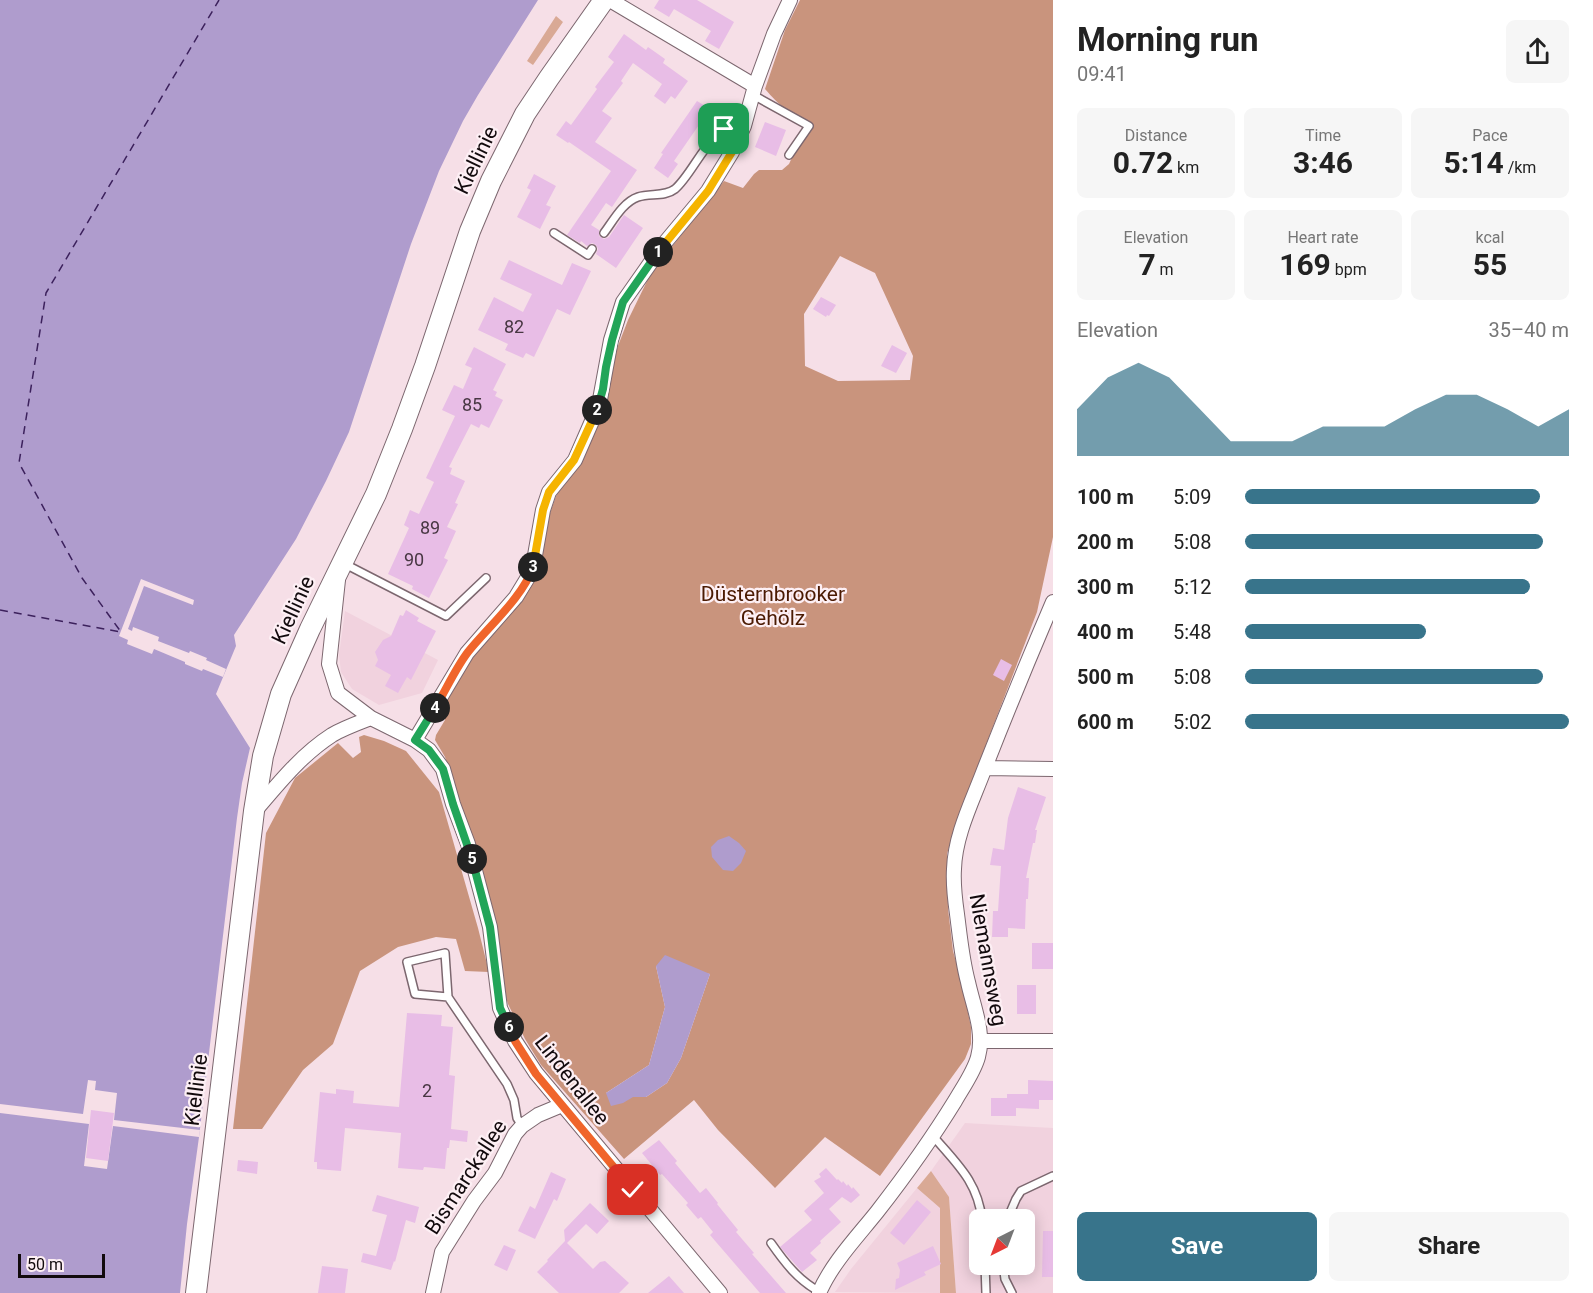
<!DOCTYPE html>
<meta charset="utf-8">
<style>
body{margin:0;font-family:Roboto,sans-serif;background:#f6f6f6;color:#222;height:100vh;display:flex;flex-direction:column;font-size:22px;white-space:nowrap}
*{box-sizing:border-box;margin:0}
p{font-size:20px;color:#767676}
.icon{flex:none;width:33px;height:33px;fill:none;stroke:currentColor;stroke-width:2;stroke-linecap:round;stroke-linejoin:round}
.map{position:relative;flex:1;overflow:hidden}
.drawer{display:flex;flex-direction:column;background:#fff;width:540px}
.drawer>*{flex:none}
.needle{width:39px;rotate:222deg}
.fabs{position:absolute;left:969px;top:1209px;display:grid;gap:12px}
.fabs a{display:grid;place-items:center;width:66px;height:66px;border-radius:9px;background:#fff;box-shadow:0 3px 15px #0003;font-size:30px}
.scale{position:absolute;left:18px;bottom:15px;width:87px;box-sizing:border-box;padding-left:6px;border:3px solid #120a0d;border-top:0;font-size:16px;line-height:21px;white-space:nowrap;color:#120a0d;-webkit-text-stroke:4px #fdeff4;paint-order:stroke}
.pin{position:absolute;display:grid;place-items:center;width:51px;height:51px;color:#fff;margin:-26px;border-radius:12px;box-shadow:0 3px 9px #0006}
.km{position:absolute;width:30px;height:30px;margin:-15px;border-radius:50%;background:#222;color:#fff;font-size:16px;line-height:30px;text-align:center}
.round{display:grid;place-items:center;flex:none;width:63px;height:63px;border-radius:9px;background:#f6f6f6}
.headline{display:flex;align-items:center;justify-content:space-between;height:102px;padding:0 24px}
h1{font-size:33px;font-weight:700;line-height:45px}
.metrics{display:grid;grid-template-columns:repeat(3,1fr);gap:9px;height:102px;padding:6px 24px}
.metrics div{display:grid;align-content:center;border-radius:9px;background:#f6f6f6;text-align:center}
.metrics b{font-size:30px;font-weight:700}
.metrics small{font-size:16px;font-weight:400}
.metrics p{font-size:16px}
.chart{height:168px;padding:12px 24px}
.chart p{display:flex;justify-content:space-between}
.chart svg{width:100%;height:108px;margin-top:6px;fill:#38748b;opacity:.7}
.primary-button{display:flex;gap:12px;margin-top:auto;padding:12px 24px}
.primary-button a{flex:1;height:69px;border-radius:9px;background:#38748b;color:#fff;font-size:24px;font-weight:700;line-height:69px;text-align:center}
.primary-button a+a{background:#f6f6f6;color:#222}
ul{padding:0 24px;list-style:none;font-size:20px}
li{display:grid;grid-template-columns:96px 72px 1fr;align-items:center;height:45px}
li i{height:15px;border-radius:8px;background:#38748b}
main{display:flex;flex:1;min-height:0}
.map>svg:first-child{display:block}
.built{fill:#f1d2de;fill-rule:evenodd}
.green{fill:#d9a995}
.forest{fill:#c9947d;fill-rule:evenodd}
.water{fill:#af9ccd}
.pier{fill:#f6dfe7}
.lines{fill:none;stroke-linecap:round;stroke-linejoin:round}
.ferry{stroke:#3c215c;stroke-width:1.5;stroke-dasharray:8 6;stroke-linecap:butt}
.building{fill:#e8bde6}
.lane-casing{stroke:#7c676f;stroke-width:10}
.street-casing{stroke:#7c676f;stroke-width:16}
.secondary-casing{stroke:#7c676f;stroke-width:22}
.lane{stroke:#fff;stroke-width:7}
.street{stroke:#fff;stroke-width:14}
.secondary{stroke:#fff;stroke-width:20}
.split-1-casing{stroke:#fff;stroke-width:12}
.split-2-casing{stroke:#fff;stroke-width:12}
.split-3-casing{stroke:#fff;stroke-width:12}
.split-4-casing{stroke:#fff;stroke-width:12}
.split-5-casing{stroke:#fff;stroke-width:12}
.split-6-casing{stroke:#fff;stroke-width:12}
.split-7-casing{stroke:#fff;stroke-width:12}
.split-1{stroke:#f5b400;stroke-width:8}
.split-2{stroke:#22a559;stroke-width:8}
.split-3{stroke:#f5b400;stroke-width:8}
.split-4{stroke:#f0652b;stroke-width:8}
.split-5{stroke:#22a559;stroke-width:8}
.split-6{stroke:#22a559;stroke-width:8}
.split-7{stroke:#f0652b;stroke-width:8}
.labels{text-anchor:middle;stroke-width:4.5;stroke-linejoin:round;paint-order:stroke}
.number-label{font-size:18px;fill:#483743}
.street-label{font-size:21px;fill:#120a0d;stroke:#fdeff4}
.park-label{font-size:21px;fill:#4b1a02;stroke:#fdeff4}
</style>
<main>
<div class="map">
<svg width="1053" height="1293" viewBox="0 0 1053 1293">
<rect width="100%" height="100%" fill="#f6dfe7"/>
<path class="built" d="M345,611L438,660L422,693L379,705L352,689L341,672L339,655Z
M965,1123L1053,1128V1293H956L949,1197L931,1171ZM980,1220H1024V1264H980Z
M917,1188L940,1208V1293L835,1292L851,1269Z"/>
<path class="green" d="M556,16L563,22L533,65L527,61Z
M931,1171L949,1197L956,1293H940V1208L917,1188Z"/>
<path class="forest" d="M800,0H1053V537L1037,612L967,794L954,830L947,854L948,909L953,951L961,979L971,1027V1044L965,1059L880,1176L825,1137L775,1188L718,1130L694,1100L624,1159L541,1065L525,1039L508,1004L499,974L494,933L482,868L445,757L435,740L436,735L445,720L442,711L454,687L473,653L540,563L549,516L556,496L566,479L581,462L591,440L602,411L616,351L628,320L651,273L724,181L743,188L754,174L759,170H782L789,164L809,121C787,112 780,106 765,89L785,30ZM840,256L875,273L913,356L910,380L838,381L805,366L804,314ZM656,966L710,974L681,1058L667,1083L646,1097H633L606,1093L649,1065L665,1007Z
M364,735L384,741L406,751L439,792L478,928L489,972L465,971L456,939L436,937L398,947L360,971L333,1044L303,1070L262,1129H233L266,833L295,778L338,743L353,758L361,752L359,737Z"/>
<path class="water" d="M0,0H538L478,95L463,121L439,171L411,244L349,432L326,481L296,539L234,635L236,646L216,694L250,748L242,783L237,818L199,1137L187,1224L180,1293H0Z
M729,836L739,843L746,851L741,863L733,871L723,870L712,857L711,847L718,840Z
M665,955L710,974L681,1058L667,1083L646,1097H633L623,1103L611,1106L606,1093L649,1065L665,1007L656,966Z"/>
<path class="pier" d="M141,579L194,600L193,605L144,586L128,629L132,631L133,627L159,637L158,641L189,653L190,651L207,658L206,660L226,669L223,677L203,669L202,671L185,664V662L154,649L152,654L127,644L128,640L119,636Z
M88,1080L96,1081L95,1090L117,1093L114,1120L200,1130L199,1137L113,1126L107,1169L84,1166L89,1124L0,1113V1104L83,1114Z"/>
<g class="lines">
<path class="ferry" d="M0,610L121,632L82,578L19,463L46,293L219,0"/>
</g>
<path class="building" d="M659,0H697L734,22L719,49L705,41L711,31L674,9L669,17L654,8Z
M624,34L646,50L648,47L665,59L663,63L688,81L675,99L671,96L665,104L654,96L662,84L633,63L621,81L623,83L602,111L612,118L595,142L637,170L612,207L606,203L591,225L599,230V236L604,239L609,237L624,215L643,228L616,268L596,254L598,249L596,245L592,243L587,246L581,241L580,243L567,235L611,171L569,142L568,143L556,135L566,121L571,125L597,89L595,87L614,62L608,57Z
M697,101L710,109L674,161L678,164L668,178L654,168L663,154L661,153Z
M765,122L786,130L776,156L755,147Z
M534,174L556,186L546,205L551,207L540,229L517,217L531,190L527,188Z
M509,260L562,285L572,263L591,271L570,315L557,309L534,357L526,353L523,358L505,350L508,344L478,330L494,297L523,312L532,294L500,279Z
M821,297L836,305L829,316L827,315L826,317L813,309Z
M892,345L907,353L896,373L881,366Z
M474,347L506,364L493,390L497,392L495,396L503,400L489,428L481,424L479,428L471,424L449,467L452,468L450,474L465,481L455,503L458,504L447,527L456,531L444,558L448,560L429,598L412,589L413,586L388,574L409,528L404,525L410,510L419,514L434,482L426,478L455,416L442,410L454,385L463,389L472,368L465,365Z
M406,610L419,618L417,621L436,631L411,680L407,677L398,693L385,686L391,675L375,666L378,660L375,652L383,640L391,636L400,615L403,616Z
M1001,659L1012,665L1004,681L993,675Z
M1018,787L1046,797L1035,830H1037L1035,843H1033L1026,878H1029L1028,899H1026L1025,929L1008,928V937H992L993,911H998L1001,866L990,865L993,848L1004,850L1008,818Z
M1032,943H1053V969H1032Z
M1017,985H1036V1014H1017Z
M407,1013L442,1015L441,1026L453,1027L449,1075L455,1076L451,1129L468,1131L467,1142L450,1140L449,1148H447L445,1169L424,1167L423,1170L398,1168L401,1133L345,1128L341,1171L317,1169V1162H314L320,1092L336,1094V1089L354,1091L353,1103L399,1107Z
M1028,1080L1053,1081V1100H1039V1109L1016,1108V1116H991V1098H1007V1094H1028Z
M91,1110L114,1113L108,1161L86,1158Z
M659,1140L677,1161L675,1163L700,1193L706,1188L718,1203L717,1204L738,1230L736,1232L754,1253L752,1254L786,1293H760L710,1235L713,1232L701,1217L698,1219L686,1205L688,1203L662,1174L660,1175L642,1153Z
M238,1160L258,1162L257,1174L237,1171Z
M826,1168L837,1180L838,1179L842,1183L843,1181L847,1186L848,1184L852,1189L853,1187L860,1195L851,1203L842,1197L829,1209L841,1222L820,1241L821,1243L810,1253L817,1260L802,1272L780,1247L812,1220L804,1211L824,1193L814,1181L821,1177L819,1174Z
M551,1172L566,1179L557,1201L554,1199L535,1239L518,1231L530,1206L535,1209Z
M377,1195L419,1207L415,1223L406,1220L395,1262L394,1261L391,1270L361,1262L363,1253L376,1256L387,1215L372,1211Z
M917,1200L931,1212L904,1245L890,1233Z
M590,1203L609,1221L597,1234L586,1224L567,1243L593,1269L600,1262L605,1261L629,1283L619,1293H559L537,1272L548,1261L547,1260L565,1241L564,1230Z
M1043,1231H1053V1277H1042Z
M504,1245L516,1250L507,1271L494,1265Z
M933,1246L941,1264L924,1272L926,1275L895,1290L896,1279L899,1278L900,1270L897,1263Z
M322,1266L348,1269L345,1293H318Z
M669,1276L684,1293H648Z"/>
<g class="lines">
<g class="lane-casing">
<path id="lane" d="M753,95L809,126L789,155
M554,233L588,255L592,249
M604,233C613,221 623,202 638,197C650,193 665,197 675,189C696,171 711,121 744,126
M343,563L446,616L486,578
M448,997L445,953L407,962L415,994L448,997L507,1084L514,1100L517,1118L522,1126
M933,1136C957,1164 978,1182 982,1220
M1007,1220L1016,1199L1021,1191L1053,1176
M771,1243C785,1263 798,1280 820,1292
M985,1264L986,1293
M1003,1264L1005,1279L1012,1293"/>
</g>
<g class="street-casing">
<path id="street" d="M610,0L755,86
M338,580L329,664L338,693L371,718L415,740L429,750L443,769L453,804L468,844L490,927L500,1008L515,1041L536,1073L720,1293
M415,740L467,653L516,597L530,574L534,561L543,510L549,492L575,460L599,405L611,340L623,302L663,245L708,191L732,152L744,126L755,86L774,34L790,0
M985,768L1053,769
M255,811C278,784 301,755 332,735C344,728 358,723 371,718
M981,1041H1053
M433,1293L442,1252L474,1201L495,1173L515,1134L522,1126L538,1115L562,1105
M819,1293C832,1263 857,1237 877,1212C905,1176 931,1140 955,1101C963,1087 974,1072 978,1057C985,1032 973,1006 968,982C962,960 960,937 957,914C955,900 953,884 954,869C955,835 972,802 984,770C1006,714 1029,658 1053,602"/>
</g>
<g class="secondary-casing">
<path id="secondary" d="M196,1293L254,811L263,756L281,694L310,629L376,494L402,429L425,366L470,231L491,181L525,114L549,78L604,0"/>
</g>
<use href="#lane" class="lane"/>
<use href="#street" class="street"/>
<use href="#secondary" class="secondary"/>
</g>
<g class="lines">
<g class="split-1-casing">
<path id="split-1" d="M658,252L708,191L732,152L744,126H733L724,129"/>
</g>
<g class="split-2-casing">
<path id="split-2" d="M597,410L603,389L606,367L612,340L623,302L658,252"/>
</g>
<g class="split-3-casing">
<path id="split-3" d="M533,567L543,510L549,492L574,460L597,410"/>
</g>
<g class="split-4-casing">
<path id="split-4" d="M435,708C446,690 455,669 468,652C488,627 523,597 533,567"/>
</g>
<g class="split-5-casing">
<path id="split-5" d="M435,708L415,740L429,750L443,769L453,804L472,859"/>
</g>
<g class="split-6-casing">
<path id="split-6" d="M472,859L490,927L500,1008L509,1027"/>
</g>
<g class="split-7-casing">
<path id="split-7" d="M509,1027L515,1041L536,1074L633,1190"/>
</g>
<use href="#split-1" class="split-1"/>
<use href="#split-2" class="split-2"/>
<use href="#split-3" class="split-3"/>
<use href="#split-4" class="split-4"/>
<use href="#split-5" class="split-5"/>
<use href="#split-6" class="split-6"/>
<use href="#split-7" class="split-7"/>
</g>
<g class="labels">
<g class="number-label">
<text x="514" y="333">82</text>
<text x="472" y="411">85</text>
<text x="430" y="534">89</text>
<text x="414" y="566">90</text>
<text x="427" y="1097">2</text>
</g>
<g class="street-label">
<text transform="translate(476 160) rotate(-64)" y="7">Kiellinie</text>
<text transform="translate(293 610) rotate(-65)" y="7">Kiellinie</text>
<text transform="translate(988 960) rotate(80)" y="7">Niemannsweg</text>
<text transform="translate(572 1080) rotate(52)" y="7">Lindenallee</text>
<text transform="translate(196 1090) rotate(-83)" y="7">Kiellinie</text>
<text transform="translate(466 1177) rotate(-57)" y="7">Bismarckallee</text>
</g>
<g class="park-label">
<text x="773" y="601">Düsternbrooker<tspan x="773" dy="24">Gehölz</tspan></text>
</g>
</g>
</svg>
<div class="fabs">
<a><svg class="needle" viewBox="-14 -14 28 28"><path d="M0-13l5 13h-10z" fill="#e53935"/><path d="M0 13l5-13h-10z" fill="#767676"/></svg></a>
</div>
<div class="scale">50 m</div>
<div class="pin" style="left:724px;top:129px;background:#1e9e55"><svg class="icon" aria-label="arrive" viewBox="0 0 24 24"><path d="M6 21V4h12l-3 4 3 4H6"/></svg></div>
<div class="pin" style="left:633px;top:1190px;background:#d93025"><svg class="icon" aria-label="check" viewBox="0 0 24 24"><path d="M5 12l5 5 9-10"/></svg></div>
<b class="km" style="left:658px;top:252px">1</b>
<b class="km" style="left:597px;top:410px">2</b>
<b class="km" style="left:533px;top:567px">3</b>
<b class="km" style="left:435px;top:708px">4</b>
<b class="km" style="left:472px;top:859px">5</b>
<b class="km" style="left:509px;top:1027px">6</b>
</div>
<section class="drawer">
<div class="headline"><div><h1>Morning run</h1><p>09:41</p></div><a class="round"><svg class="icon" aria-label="share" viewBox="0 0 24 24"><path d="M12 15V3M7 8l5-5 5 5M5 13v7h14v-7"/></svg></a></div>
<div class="metrics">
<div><p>Distance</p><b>0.72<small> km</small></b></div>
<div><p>Time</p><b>3:46</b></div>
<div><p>Pace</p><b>5:14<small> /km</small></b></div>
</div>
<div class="metrics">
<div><p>Elevation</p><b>7<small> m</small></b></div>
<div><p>Heart rate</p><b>169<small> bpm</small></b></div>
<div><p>kcal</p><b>55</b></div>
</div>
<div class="chart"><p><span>Elevation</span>35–40 m</p>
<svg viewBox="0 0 160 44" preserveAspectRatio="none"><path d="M0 44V25L10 12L20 6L30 12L40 25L50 38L60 38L70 38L80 32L90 32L100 32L110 25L120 19L130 19L140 25L150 32L160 25V44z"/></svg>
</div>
<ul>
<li><b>100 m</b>5:09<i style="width:91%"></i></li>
<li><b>200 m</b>5:08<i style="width:92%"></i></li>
<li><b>300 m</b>5:12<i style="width:88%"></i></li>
<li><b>400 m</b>5:48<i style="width:56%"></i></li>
<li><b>500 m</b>5:08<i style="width:92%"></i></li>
<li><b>600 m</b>5:02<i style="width:100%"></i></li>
</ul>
<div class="primary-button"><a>Save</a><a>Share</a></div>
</section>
</main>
